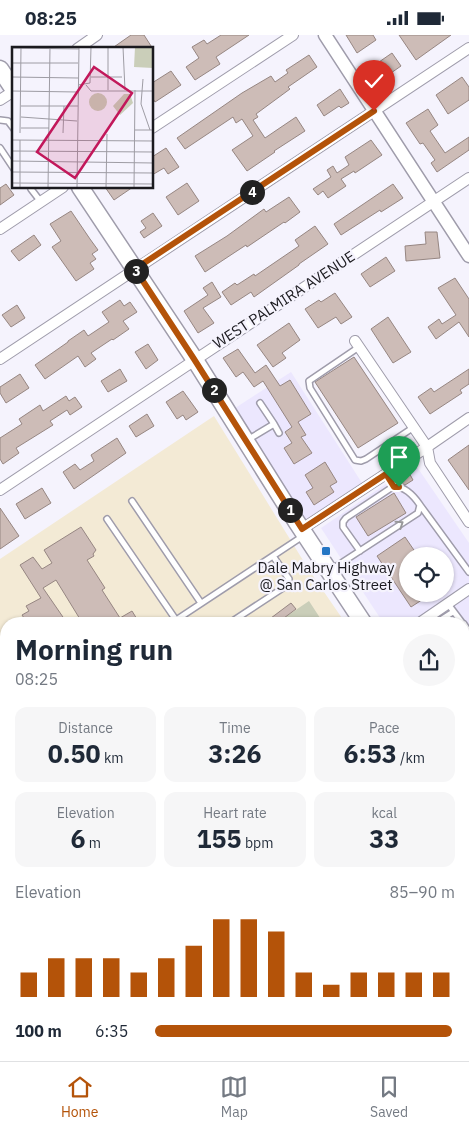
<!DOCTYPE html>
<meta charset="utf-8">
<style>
body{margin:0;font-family:"IBM Plex Sans",sans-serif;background:#f6f6f7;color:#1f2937;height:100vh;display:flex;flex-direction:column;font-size:19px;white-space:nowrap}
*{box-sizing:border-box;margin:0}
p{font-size:16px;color:#747a83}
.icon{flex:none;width:28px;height:28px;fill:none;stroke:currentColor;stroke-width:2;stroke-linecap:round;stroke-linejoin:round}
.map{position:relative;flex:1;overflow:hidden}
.drawer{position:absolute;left:0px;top:582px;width:470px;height:444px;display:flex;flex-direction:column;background:#fff;border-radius:20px 20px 0 0;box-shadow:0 1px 4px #0004}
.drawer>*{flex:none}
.buttons{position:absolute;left:399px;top:512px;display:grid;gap:10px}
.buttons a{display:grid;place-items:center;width:55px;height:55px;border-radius:50%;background:#fff;box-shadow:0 1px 4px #0004;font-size:25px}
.pin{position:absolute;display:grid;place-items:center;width:42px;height:42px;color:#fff;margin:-51px -21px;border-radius:50% 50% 50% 0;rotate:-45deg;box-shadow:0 0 5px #0007}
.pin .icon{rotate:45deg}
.km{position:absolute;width:25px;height:25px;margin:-12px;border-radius:50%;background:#222;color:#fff;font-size:14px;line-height:25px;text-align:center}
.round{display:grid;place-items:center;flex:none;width:52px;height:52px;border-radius:26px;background:#f6f6f7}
.head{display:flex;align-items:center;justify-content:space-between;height:85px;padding:0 15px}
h1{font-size:28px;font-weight:700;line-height:38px}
.stats{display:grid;grid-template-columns:repeat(3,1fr);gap:8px;height:85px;padding:5px 15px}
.stats div{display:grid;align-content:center;border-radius:12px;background:#f6f6f7;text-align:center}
.stats b{font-size:25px;font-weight:700}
.stats small{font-size:14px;font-weight:400}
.stats p{font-size:14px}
.chart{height:140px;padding:10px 15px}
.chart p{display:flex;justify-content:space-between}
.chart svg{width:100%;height:90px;margin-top:5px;stroke:#b45309;stroke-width:6}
ul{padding:0 15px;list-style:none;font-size:16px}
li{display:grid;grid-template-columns:80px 60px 1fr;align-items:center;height:38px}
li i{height:12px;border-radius:6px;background:#b45309}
.status{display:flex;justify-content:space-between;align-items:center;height:35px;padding:0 25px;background:#fff;direction:ltr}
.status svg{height:14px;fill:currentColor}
.tab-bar{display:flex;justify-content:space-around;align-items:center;height:70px;border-top:1px solid #e0e1e3;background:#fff;font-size:14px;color:#747a83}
.tab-bar a{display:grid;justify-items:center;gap:2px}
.tab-bar .on{color:#b45309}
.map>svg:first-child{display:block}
.built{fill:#ece7fe;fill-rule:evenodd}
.education{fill:#f3ead5}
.green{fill:#caceb9}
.building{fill:#cdbcb7;stroke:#968682}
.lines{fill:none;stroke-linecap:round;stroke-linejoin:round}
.service-casing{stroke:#9f9cab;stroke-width:8}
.minor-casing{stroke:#9f9cab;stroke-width:12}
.tertiary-casing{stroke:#9f9cab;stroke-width:15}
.primary-casing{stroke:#9f9cab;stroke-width:19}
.path{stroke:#a09fa7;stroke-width:2;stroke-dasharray:4 2.5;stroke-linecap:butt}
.service{stroke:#fff;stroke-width:5}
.minor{stroke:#fff;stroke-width:10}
.tertiary{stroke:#fff;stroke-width:12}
.primary{stroke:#fff;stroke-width:16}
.oneway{stroke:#98989a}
.route-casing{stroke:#fff;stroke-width:10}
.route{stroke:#b45309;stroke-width:6}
.poi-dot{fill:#2475c4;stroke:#f5f3fd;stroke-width:2}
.labels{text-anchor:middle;stroke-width:4.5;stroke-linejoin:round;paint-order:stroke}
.street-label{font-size:15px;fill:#1b1a1f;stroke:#f5f3fd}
.poi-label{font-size:15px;fill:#1b1a1f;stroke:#f5f3fd}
.inset-road{fill:none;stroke:#9e9ca4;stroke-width:1}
.view{fill:#c2185b;fill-opacity:0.15;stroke:#c2185b;stroke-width:2.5}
.inset-edge{fill:none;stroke:#1b1a1f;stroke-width:2.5}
</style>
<div class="status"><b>08:25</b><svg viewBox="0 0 49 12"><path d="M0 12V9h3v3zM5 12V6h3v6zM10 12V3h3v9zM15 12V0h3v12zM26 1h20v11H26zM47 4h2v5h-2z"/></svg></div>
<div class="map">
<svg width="469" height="1026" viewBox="0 0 469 1026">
<rect width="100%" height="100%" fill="#f5f3fd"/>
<path class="built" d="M291,337L362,448L303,487L232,375Z
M415,429L469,508V717L464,709V589H384L321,493ZM408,521H445V559H408Z
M464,756L469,765V954L464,946Z
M464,970L469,978V1026H435L431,1020H464Z"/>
<path class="education" d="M214,381L309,535L346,589H6V1020H57L47,1026H0V524Z"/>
<path class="green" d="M309,566L324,589H275Z
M0,814L6,816V978L0,977Z"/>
<path class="building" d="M131,0H144L153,14H111Z
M221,0H249L216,22L220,29L195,45L186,32L199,23L192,12L204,5L207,9Z
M346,0H373L376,5L357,18Z
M399,0H451L416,25Z
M392,18L401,31L381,45L377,38L383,34L379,27Z
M309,20L317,32L288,52L290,54L256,79L258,82L253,85L265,103L296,82L305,96L274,116L275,117L247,136L232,115L253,101L242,84L236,88L233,82L185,114L177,103L242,58L271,41L275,47L288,38L286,35Z
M171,36L181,50L155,67L152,62V48Z
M462,42L469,52V65L448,79L436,60Z
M340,54L349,68L341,73L339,71L324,81L317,70Z
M428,74L438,90L430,96L445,118L469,102V115L437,137L431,128L435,125L423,108L420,109L406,88Z
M371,105L382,120L355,138L354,136L341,144L346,151L328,163L323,156L318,160L313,154L331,142L327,135L333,131L337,138L349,130L345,122Z
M166,113L179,132L168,139L164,133L152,140V122Z
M187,148L199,166L178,180L166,162Z
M6,149L14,160L0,170V153Z
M393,149L403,163L381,177L380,175L341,200L334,189Z
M105,152H133L114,165Z
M289,162L300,177L285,188L284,187L247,212L246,210L205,237L195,221L227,201L264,174L266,177Z
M71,176L90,204L98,215L92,219L96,224L90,228L94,234L76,246L52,212L61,206L50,189Z
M153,178L162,191L144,203L140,197L146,193L141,186Z
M315,191L328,209L299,229V230L254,262L251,257L231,270L222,257L235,248L237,250L254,239L255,241L299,211L295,205Z
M425,197H437L440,223L406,226L405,211L426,209Z
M34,200L41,210L19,226L11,216Z
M386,222L395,236L370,252L361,239Z
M455,243L469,264V302L459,287L436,304L428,292L439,284L442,289L456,280L438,253Z
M212,247L221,262L203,273L214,288L198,298L184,276L208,260L203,253Z
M335,258L352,282L341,289L336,282L318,293L305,274L319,265L321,267Z
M120,265L124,271L130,267L137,277L123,286L129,294L113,305L112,304L91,318L96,324L85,332L78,321L45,344L35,330L68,307V306L84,295L88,301L109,287L102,277Z
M17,270L25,283L11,292L2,280Z
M388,282L411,317L393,328L371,294Z
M289,288L300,305L282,318L286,323L273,332L257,310Z
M148,309L158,325L146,334L135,317Z
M238,314L255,338L266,330L280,351L290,345L311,379L298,387L306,400L301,402L312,418L294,429L284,413L292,408L285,397L292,392L263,346L254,352L243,337L236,342L223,323Z
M354,322L398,388L358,413L315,347Z
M120,334L127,346L108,357L101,346Z
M469,334V349L460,355L462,358L430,379L418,362L431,353L434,357Z
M20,339L29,353L6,368L0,358V352Z
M183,356L198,377L186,385L183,380L177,384L166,367Z
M66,361L69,366L75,362L82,372L70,380L67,375L50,386L53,390L16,413L19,418L3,429L0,424V403L22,389L19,384L40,370L43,376Z
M147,379L154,391L136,402L129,391Z
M117,403L126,418L74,454L63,437L75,429L80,435L94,426L91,420Z
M469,410V455L448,425Z
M325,427L337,447L330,451L334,457L314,470L306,457L313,453L305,440Z
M408,436L413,445L405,450L399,447L396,443Z
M42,453L51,468L25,484L16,469Z
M394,458L406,478L368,501L356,482Z
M0,473L19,501L0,514Z
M81,492L96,515L93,519L94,521L87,525L105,553L102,555L120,583L132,576L140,589H83L56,545L43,553L65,585L58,589H28L22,580L29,576L26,571L41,563L20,530L33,522L42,534L52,528L44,515Z
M405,502L418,521H408V559H431L411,572L377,521Z
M291,568L296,574L276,589H263Z"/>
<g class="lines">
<g class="service-casing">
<path id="service" d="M0,85L8,86L14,94
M0,113L14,134
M31,154L41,167
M359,312L309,346L310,353L355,425L361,426L366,424L414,392
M274,389L279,398
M249,404L274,389L260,368
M132,466L201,568
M420,470L469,537
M107,484L176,585
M360,516L343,492V487L346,483L394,451
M332,534L418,478L420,470C414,461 405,452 394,451L386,439
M448,569L463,589
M170,589L303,501
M228,589L286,551L289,544L273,521
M434,589L453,577
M464,589L469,597
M464,665L469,659
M464,675L469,683
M0,750L6,745
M464,938L469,935"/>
</g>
<g class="minor-casing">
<path id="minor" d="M77,14L97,0
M0,65L14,56
M152,93L293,0
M0,194L63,152
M355,306L427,412L430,428L469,487
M0,324L469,13
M0,455L195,325L469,143
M302,494L427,412L469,383
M418,589L469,554
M464,819L469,816
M464,962L469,970
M289,1026L297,1020L301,1026"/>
</g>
<g class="tertiary-casing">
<path id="tertiary" d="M325,0L469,221
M100,1020L113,1026
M64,1026L74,1020"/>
</g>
<g class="primary-casing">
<path id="primary" d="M0,34L14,55
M80,152L195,325L296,486L364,589
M464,735L469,743"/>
</g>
<path class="path" d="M38,1026L47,1020"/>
<use href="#service" class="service"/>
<use href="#minor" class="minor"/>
<use href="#tertiary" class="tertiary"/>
<use href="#primary" class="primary"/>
</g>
<defs><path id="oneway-chevron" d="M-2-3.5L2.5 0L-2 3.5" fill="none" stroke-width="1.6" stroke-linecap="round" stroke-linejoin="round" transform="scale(1.25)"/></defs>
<use class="oneway" href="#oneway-chevron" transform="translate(400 489) rotate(-34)"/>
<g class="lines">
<g class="route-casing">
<path id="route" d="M374,76L135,234L194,324L302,494L386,439L394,452H399"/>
</g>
<use href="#route" class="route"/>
</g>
<rect class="poi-dot" x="321" y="511" width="10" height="10" rx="2.5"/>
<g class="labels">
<g class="street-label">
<text transform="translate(284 265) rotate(-33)" y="5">WEST PALMIRA AVENUE</text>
</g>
<g class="poi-label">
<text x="326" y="538">Dale Mabry Highway<tspan x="326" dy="17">@ San Carlos Street</tspan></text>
</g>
</g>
<g transform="translate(12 12)">
<rect width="141" height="141" fill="#f5f3fd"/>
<path d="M123,0H141V21L122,20ZM77 55a9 9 0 1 1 18 0a9 9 0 1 1-18 0ZM112,47H118L121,56L108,68L101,59Z" fill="#caceb9"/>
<path class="inset-road" d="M111,0L113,43M0,1L67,2M0,16H66M0,30L66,31M79,30H110M131,32L129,57L138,83M66,38L78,36L79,0M74,38L79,44H142M96,43V0M0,44L66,45M9,59H66M9,70L65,74M9,81H37M123,83H142M8,86L9,0M51,86L52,59M0,93L142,94M0,104L142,105M0,114L142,116M0,125L142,126M0,136L142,137M8,141V93M36,141L38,0M65,141L67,0M94,141L95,87M122,141L123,43"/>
<path class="view" d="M82,20L120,46L63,131L25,105Z"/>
<rect width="141" height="141" class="inset-edge"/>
</g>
</svg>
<div class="buttons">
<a><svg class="icon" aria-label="locate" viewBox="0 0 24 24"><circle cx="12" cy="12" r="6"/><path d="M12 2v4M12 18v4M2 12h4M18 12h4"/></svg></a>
</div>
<div class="pin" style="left:399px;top:452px;background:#1e9e55"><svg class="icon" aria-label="arrive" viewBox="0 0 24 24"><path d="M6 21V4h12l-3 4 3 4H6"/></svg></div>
<div class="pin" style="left:374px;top:76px;background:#d93025"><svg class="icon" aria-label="check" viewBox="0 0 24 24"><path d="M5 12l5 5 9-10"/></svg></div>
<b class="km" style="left:290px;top:475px">1</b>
<b class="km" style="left:214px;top:355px">2</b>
<b class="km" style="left:136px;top:236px">3</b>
<b class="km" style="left:252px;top:157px">4</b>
<section class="drawer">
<div class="head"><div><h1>Morning run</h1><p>08:25</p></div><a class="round"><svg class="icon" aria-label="share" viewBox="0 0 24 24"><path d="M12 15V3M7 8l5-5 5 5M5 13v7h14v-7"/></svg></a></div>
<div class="stats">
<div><p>Distance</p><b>0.50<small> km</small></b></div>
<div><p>Time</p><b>3:26</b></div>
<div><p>Pace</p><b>6:53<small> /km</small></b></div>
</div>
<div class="stats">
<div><p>Elevation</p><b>6<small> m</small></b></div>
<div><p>Heart rate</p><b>155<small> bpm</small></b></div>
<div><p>kcal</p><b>33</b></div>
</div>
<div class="chart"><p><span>Elevation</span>85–90 m</p>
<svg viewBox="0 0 160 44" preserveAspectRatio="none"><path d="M5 44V32M15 44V25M25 44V25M35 44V25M45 44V32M55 44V25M65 44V19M75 44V6M85 44V6M95 44V12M105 44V32M115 44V38M125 44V32M135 44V32M145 44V32M155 44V32"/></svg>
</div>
<ul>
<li><b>100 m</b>6:35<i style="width:99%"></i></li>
</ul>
</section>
</div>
<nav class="tab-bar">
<a class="on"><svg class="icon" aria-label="home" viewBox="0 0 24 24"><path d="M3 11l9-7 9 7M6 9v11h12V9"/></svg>Home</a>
<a><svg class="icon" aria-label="map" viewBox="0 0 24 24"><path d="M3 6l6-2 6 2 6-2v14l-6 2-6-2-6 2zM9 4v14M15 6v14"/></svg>Map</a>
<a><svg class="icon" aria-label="saved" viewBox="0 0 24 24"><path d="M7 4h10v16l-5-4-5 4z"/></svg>Saved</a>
</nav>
